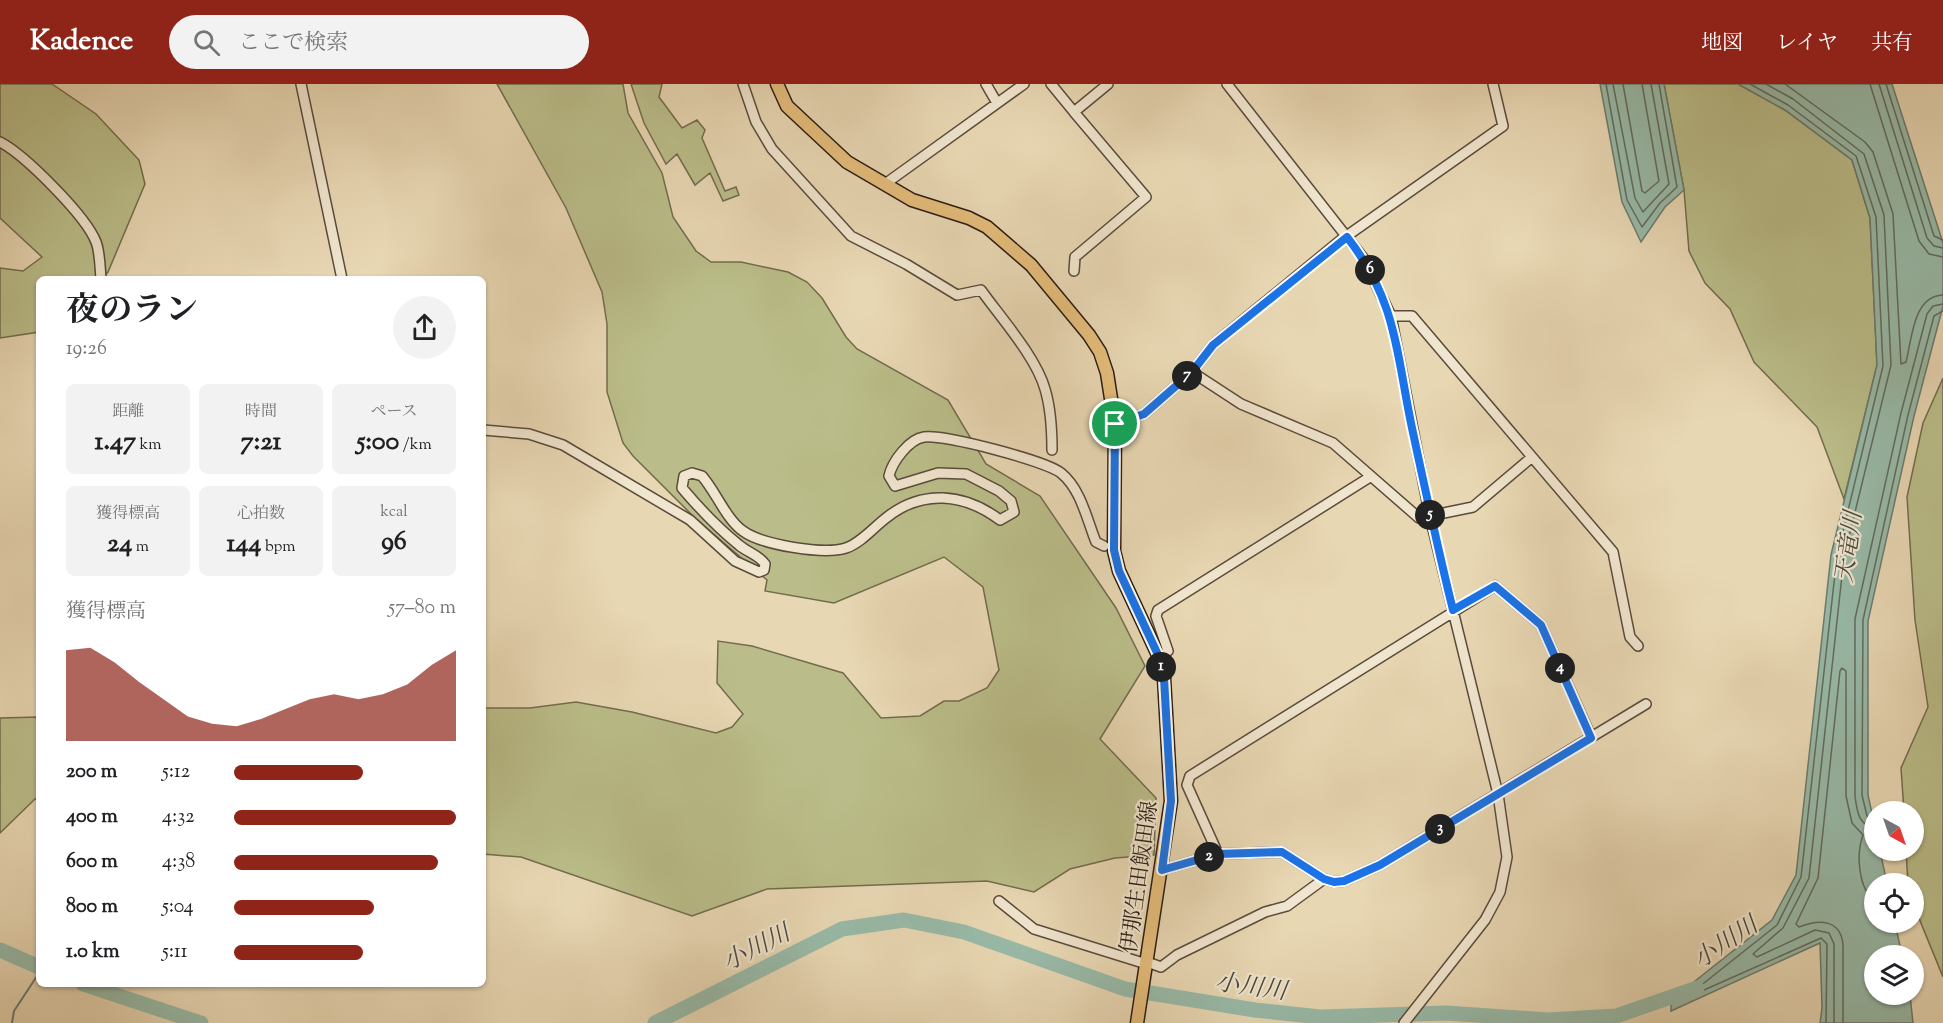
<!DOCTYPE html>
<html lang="ja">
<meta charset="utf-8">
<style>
body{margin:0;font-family:"Sorts Mill Goudy","Noto Serif JP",serif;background:#f2f2f2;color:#202124;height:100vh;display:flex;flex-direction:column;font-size:22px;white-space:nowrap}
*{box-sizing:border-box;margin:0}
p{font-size:20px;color:#757577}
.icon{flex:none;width:33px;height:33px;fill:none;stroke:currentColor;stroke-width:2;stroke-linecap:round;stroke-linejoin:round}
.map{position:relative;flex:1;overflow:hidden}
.drawer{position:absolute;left:36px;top:192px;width:450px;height:711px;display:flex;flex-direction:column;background:#fff;border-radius:9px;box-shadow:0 2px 4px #0004}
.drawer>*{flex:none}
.needle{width:39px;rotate:140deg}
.buttons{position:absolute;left:1864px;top:717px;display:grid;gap:12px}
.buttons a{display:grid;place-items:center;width:60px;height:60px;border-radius:50%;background:#fff;box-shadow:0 2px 4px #0004;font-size:30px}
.pin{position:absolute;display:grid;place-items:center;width:51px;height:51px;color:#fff;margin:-26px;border:3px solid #fff;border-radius:50%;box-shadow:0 2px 6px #0007}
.km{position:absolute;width:30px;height:30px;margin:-15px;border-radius:50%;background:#222;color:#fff;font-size:16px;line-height:30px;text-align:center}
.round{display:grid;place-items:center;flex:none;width:63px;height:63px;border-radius:32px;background:#f2f2f2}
.summary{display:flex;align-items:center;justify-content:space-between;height:102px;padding:0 30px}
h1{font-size:33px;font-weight:700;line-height:45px}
.metrics{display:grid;grid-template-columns:repeat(3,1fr);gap:9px;height:102px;padding:6px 30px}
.metrics div{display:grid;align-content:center;border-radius:9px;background:#f2f2f2;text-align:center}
.metrics b{font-size:26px;font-weight:700}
.metrics small{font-size:16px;font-weight:400}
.metrics p{font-size:16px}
.chart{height:168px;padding:12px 30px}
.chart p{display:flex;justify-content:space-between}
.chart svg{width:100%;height:108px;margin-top:6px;fill:#8f2418;opacity:.7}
ul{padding:0 30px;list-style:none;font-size:20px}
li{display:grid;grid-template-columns:96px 72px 1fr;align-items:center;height:45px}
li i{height:15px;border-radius:8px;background:#8f2418}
header{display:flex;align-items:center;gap:36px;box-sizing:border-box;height:84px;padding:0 30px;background:#8f2418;color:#fff}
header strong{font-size:28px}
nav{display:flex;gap:33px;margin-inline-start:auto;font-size:21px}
.search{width:420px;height:54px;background:#f2f2f2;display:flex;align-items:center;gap:15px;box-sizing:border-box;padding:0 21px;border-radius:33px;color:#757577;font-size:22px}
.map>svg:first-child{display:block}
.green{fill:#babd89;stroke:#726c4e;stroke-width:1.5}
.water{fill:#98baa8;stroke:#6c7b6d;stroke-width:1.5}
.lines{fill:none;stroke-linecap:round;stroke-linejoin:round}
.shore{stroke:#616b5e;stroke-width:1.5}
.stream{stroke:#6c7b6d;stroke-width:2}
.river{stroke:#98baa8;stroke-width:15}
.minor-casing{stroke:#5a4b3c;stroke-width:12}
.major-casing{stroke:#2a1c14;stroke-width:15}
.minor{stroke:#f0e5ce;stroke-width:9}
.major{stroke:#e4bc7a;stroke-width:12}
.route-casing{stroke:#fff;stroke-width:12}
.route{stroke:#1a73e8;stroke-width:8}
.labels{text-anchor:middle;stroke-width:4.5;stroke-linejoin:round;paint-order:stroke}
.street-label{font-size:22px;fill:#2a1c14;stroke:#f0e5ce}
.water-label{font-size:24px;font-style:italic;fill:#4b4b40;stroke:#f0e5ce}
</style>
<header>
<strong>Kadence</strong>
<div class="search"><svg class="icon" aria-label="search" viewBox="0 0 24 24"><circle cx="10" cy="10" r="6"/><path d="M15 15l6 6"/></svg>ここで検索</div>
<nav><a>地図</a><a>レイヤ</a><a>共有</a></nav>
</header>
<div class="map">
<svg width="1943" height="939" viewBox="0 0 1943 939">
<rect width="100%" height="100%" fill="#e8d7b3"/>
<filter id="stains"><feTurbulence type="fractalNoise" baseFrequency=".00333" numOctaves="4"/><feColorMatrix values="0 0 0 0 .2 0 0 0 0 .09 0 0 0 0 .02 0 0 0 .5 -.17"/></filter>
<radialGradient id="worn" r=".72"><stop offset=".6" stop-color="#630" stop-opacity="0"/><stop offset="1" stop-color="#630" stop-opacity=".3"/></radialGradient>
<path class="green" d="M0,0H52L96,30L139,76L145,100L108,188L102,195H39V248L0,254V184L23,187L42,173L0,134Z
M497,0H623L628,29L662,89L673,133L696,167L711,178H741L788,188L807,198L822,214L846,253L857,265L948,316L986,380L1040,412L1116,524L1145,582L1100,655L1156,714L1154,771L1115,774L1070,785L1034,808L987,797L767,805L692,832L521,773L483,770V624H530L576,618L632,628L716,649L732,643L743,630L717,599L718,557L752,562L843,589L881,634L920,632L944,617H959L987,604L999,586L983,503L944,473L834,519L765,507L767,496L695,434L633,372L623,359L607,308V240L602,208L566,124Z
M631,0H662L659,13L682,44L697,36L705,46L702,54L725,107L736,103L739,111L723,117L710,89L695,101L677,70L666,80L644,39Z
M1664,0H1738L1785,26L1852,76L1870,134L1877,281L1844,415L1817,343L1754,278L1730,225L1705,199L1689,167L1684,106Z
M1943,294V893L1914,822V800L1908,799L1906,767L1914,766V728L1904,727L1901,684L1928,623L1915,536L1907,413L1923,339Z
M39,633V716L35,715L0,749V634Z"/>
<path class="water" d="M1600,0H1664L1684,106L1665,123L1641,158L1622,118Z
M1738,0H1892L1943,159V222L1914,332L1868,537V711L1875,743V766L1880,767L1887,799L1875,800V838L1895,839L1902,871L1875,872V910L1910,911L1913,939H1820L1822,924L1820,859L1671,927V916L1772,836L1796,791L1831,471L1877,281L1870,134L1852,76L1785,26Z"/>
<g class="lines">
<path class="shore" d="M1606,0L1627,116L1642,143L1660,119L1677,103L1659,0
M1613,0L1635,114L1643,128L1669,100L1651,0
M1623,0L1642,107L1645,109L1659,97L1642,0
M1750,0L1788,21L1856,72L1876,133L1883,282L1837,472L1801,793L1777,841L1699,903L1704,906L1821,854L1827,860L1826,939
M1766,0L1793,15L1864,70L1884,131L1891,281L1844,473L1809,794L1783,844L1753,870L1757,873L1815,846L1829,849L1834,860V939
M1785,0L1865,58L1873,68L1893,130L1901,280L1906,278C1912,255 1913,212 1943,211
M1870,0L1919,157L1929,170L1943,173
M1879,0L1927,154L1934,162L1943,164
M1886,0L1934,152L1943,156
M1875,736L1867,732L1862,711L1863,536L1908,331L1934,232L1943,227
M1875,744C1858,742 1857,726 1855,712V535L1901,329L1927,230L1933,222L1943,220
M1843,939V860C1840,835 1819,835 1799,843L1796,840L1818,794L1840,587L1842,584L1846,587V712L1852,739L1863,751C1856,770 1858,804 1875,818"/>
<path class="stream" d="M12,939L14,927L39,889"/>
<path class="river" d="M0,866L39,883
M83,900L201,939
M655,939L842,845L904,836L964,848L1125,905L1255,926L1320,933L1447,929L1548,936L1616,932L1697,904"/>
<g class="minor-casing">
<path id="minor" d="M301,0L342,195
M743,0L756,38L772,65L851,152L906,180L957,211L981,206C1001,234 1036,273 1045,305C1051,325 1052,346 1052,366
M986,0L997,19
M1051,0L1074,28L1108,0
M1227,0L1364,175L1391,232L1430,433L1498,710L1507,773L1500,808L1485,836L1404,939
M0,58C25,71 86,132 96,158C100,168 100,184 101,195
M885,100L1024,0
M1074,187L1075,173L1146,113L1074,28
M1391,232H1412L1613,468L1630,553L1638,562
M1192,288L1241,320L1333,359L1419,434L1473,423L1532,373
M1115,340L1144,330L1192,288L1213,261L1341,156L1503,42L1493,0
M483,346L529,350L563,361L690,436L735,477L759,488L764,486L765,480C759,471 747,468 739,461C719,445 699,424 682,404L684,392L692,389L702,392C716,408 726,435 743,447C762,461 824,471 846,464C861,459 874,443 886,434C922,405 964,409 1000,436L1014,428L1011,417L999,407L966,390L938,389L895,402L889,392C892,378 909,355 924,353C944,350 1046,377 1061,389C1081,405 1087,436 1096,458L1104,462
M1159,573L1168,567L1156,532L1158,526L1370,393
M1218,770L1187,701L1190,692L1495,502L1541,541L1591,653
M1162,786L1218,770L1282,768L1324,795L1334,798L1344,797L1380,781L1646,620
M999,817L1034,845L1140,878
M1147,878L1161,883L1177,871L1265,828L1287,822L1324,795"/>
</g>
<g class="major-casing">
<path id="major" d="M777,0L787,22L847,78L912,116L969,134L987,143L1031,181L1089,251L1100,268L1107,289L1115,340L1114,467L1119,487L1159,573L1164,594L1171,717L1137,939"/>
</g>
<use href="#minor" class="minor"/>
<use href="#major" class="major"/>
</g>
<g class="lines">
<g class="route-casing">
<path id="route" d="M1347,153C1397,217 1396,268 1412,344C1425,405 1438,466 1453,526L1495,502L1541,541L1591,654L1380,781L1344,797L1334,798L1324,795L1282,768L1218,770L1162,786L1171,717L1164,594L1159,573L1119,487L1114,466L1115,340L1144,330L1192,288L1213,261Z"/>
</g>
<use href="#route" class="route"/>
</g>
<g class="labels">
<g class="street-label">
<text transform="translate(1138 793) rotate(-82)" y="8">伊那生田飯田線</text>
</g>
<g class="water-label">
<text transform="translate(1848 463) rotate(-82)" y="8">天竜川</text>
<text transform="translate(1725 858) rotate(-34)" y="8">小川川</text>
<text transform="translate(756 863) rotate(-27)" y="8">小川川</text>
<text transform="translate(1251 902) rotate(8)" y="8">小川川</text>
</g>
</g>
<rect width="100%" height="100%" filter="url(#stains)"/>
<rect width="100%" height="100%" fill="url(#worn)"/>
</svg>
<div class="buttons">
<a><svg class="needle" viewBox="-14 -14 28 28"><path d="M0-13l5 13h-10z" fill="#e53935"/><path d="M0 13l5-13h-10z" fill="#757577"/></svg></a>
<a><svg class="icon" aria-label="locate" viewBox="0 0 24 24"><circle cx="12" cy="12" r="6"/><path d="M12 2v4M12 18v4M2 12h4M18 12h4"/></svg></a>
<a><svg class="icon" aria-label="layers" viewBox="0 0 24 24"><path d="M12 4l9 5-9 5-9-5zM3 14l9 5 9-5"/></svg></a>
</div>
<div class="pin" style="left:1115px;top:340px;background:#1e9e55"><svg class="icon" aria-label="arrive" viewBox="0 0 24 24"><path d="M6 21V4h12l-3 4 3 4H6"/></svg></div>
<b class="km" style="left:1161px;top:583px">1</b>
<b class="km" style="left:1209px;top:773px">2</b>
<b class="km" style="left:1440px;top:745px">3</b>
<b class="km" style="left:1560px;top:584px">4</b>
<b class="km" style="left:1430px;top:431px">5</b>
<b class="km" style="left:1370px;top:186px">6</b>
<b class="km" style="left:1187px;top:292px">7</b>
<section class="drawer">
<div class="summary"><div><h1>夜のラン</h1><p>19:26</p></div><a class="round"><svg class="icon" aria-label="share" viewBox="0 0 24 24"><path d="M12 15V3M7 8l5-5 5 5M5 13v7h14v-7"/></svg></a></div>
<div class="metrics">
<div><p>距離</p><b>1.47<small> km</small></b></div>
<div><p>時間</p><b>7:21</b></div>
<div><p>ペース</p><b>5:00<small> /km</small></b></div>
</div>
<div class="metrics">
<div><p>獲得標高</p><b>24<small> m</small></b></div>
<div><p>心拍数</p><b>144<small> bpm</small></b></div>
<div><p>kcal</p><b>96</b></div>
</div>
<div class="chart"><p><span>獲得標高</span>57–80 m</p>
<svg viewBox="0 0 160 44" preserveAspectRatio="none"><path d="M0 44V7L10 6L20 12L30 20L40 27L50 34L60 37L70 38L80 35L90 31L100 27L110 25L120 27L130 25L140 21L150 13L160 7V44z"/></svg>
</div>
<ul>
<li><b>200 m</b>5:12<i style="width:58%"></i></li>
<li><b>400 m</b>4:32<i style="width:100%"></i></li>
<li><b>600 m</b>4:38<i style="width:92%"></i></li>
<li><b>800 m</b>5:04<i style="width:63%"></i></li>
<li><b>1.0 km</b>5:11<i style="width:58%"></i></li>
</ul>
</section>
</div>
